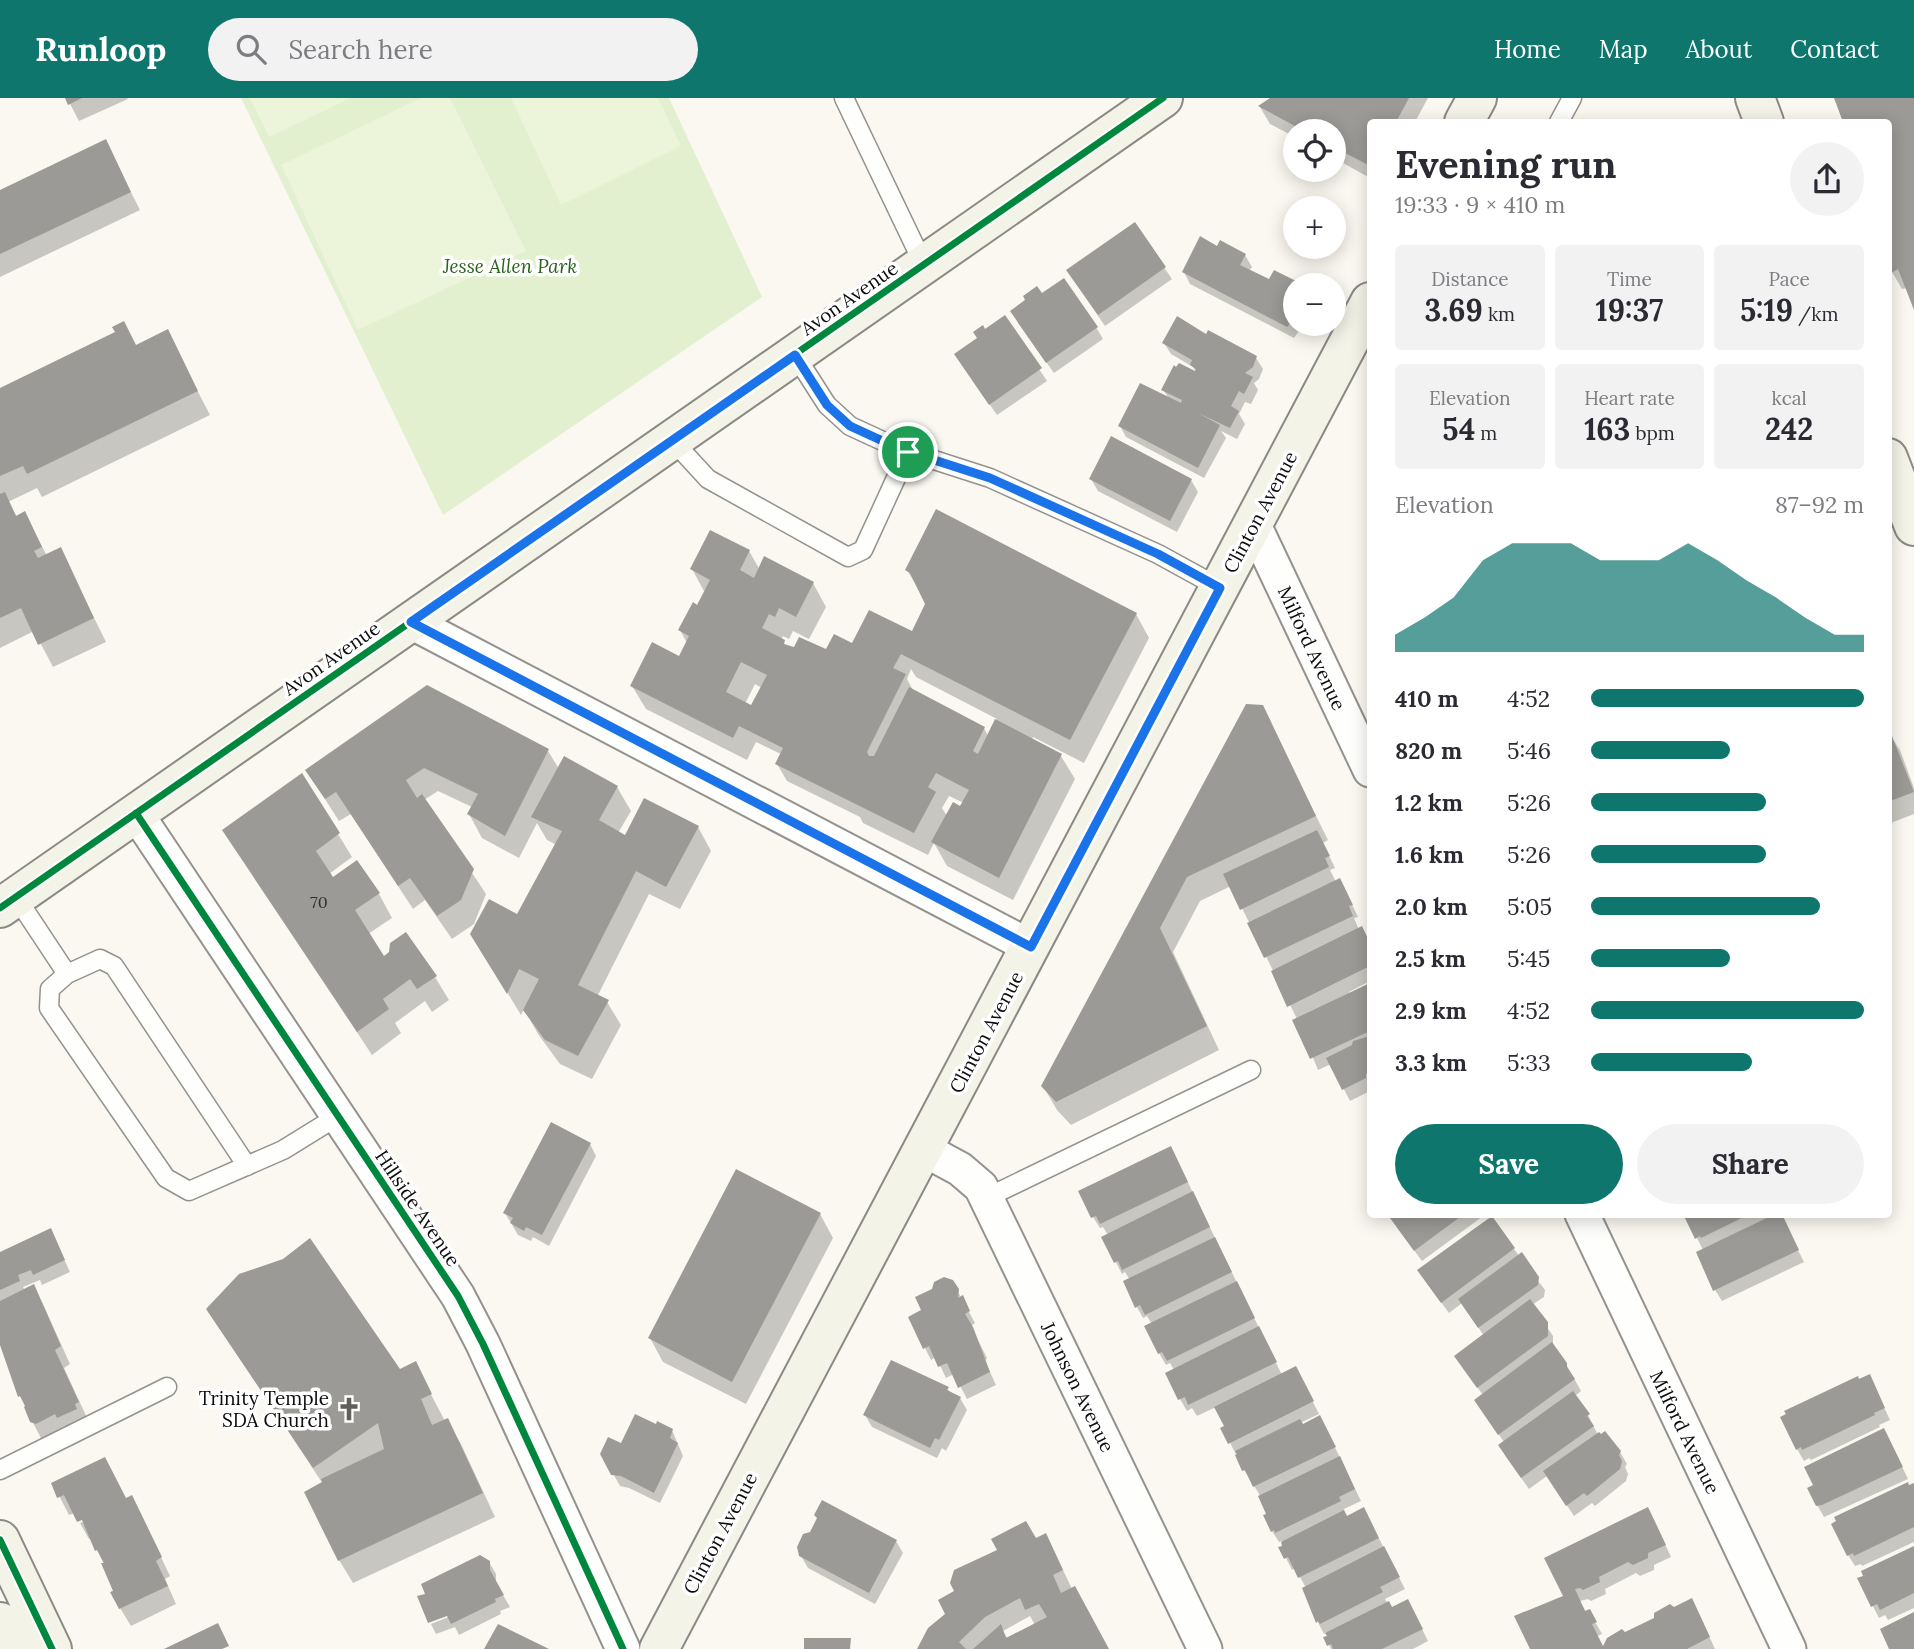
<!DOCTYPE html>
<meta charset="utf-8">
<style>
body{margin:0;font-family:Lora,serif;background:#f2f2f3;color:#2b2b33;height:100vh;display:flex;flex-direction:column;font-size:26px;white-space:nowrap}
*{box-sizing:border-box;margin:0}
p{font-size:23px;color:#7c7c81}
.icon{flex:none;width:38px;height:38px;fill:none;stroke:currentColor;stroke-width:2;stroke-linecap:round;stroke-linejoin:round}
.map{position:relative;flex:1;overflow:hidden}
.details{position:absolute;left:1367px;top:21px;width:525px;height:1099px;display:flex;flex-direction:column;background:#fff;border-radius:7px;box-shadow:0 4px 18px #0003}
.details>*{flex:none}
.tools{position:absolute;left:1283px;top:21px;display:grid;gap:14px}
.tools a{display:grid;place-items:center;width:63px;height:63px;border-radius:50%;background:#fff;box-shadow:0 4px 18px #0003;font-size:35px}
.pin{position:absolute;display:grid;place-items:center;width:60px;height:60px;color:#fff;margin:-30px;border:4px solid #fff;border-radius:50%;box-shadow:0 2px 7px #0007}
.round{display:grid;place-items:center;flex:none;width:74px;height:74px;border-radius:37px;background:#f2f2f3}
.summary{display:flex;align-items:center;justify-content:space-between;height:119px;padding:0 28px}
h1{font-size:38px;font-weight:700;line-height:52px}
.stats{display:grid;grid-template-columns:repeat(3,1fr);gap:10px;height:119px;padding:7px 28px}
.stats div{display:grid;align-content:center;border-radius:7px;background:#f2f2f3;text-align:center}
.stats b{font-size:30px;font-weight:700}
.stats small{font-size:19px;font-weight:400}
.stats p{font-size:19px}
.chart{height:196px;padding:14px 28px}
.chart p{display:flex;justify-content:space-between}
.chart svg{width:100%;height:126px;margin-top:7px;fill:#0f766e;opacity:.7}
.cta{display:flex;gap:14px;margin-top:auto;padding:14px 28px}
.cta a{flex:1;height:80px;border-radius:42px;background:#0f766e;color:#fff;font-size:28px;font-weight:700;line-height:80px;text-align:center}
.cta a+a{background:#f2f2f3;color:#2b2b33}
ul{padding:0 28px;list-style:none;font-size:23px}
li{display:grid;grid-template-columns:112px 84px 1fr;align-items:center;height:52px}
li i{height:18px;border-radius:9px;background:#0f766e}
header{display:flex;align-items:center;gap:42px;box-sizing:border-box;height:98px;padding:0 35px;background:#0f766e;color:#fff}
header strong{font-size:33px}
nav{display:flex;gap:38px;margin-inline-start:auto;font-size:24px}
.search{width:490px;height:63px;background:#f2f2f3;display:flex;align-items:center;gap:18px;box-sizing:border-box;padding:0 24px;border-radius:38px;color:#7c7c81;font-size:26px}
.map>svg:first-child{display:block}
.green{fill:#e2f0d0}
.pitch{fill:#ecf4d9}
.shadow{fill:#0003;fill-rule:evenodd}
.building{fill:#9c9a96;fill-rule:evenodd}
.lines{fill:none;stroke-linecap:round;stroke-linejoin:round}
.lane-casing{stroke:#93928f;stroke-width:21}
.street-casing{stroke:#93928f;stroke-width:37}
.secondary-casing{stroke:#8a8985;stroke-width:42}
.lane{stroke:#fefefd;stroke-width:18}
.street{stroke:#fefefd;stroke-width:33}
.secondary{stroke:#f4f3e8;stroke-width:38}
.cycleway-casing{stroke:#fff;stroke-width:11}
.cycleway{stroke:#00873e;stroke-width:7}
.route-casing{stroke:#fff;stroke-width:14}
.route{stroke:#1a73e8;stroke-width:9}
.labels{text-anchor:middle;stroke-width:7;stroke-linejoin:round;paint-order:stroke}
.number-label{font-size:16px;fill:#30302e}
.park-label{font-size:19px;font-style:italic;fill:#29631c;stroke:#fff}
.street-label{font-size:19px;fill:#0c0c0c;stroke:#fff}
.poi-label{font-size:19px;fill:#0c0c0c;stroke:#fff;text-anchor:end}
</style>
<header>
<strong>Runloop</strong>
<div class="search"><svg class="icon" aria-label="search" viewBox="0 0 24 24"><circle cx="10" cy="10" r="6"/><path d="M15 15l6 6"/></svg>Search here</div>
<nav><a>Home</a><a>Map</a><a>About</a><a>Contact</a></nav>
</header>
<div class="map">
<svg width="1914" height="1551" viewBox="0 0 1914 1551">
<rect width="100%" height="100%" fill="#faf8f0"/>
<path class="green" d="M241,0H669L762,199L443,417Z"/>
<path class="pitch" d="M250,0H351L269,39Z
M421,0H450L526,153L358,232L281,67Z
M511,0H658L681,48L561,107Z"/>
<path class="shadow" d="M67,0H127L128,1L79,23Z
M1273,0H1428L1415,24H1370V80L1334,60V33H1295V39L1270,26L1260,9Z
M1836,0H1914V208L1907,190L1902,191L1892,174L1888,24H1845Z
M105,43L140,112L0,179V94Z
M1134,126L1172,181L1105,228L1075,184Z
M1218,150L1245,157L1252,169L1249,173L1269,184L1275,174L1300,187H1295V226H1304L1294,240L1190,186L1184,174Z
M1041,198L1096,229L1103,241L1054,275L1018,225Z
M1005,220L1047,283L997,317L963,268L979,241Z
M167,234L210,317L42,399L37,390L8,404L17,419L25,416L47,458L60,451L106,544L53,569L34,533L0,550V292L137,248Z
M1207,238L1256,260L1263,271L1259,281L1254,285L1258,292L1251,306L1245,304L1239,316L1245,326L1237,341L1221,333L1226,340L1204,380L1126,339L1120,328L1169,301L1163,291L1197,276L1193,269L1171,256L1164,245Z
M1091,381L1191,382L1198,394L1177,434L1098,393Z
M749,453L760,472L813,485L826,509L809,541L793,533L789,541L783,538L781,542L787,549L825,553L912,537L927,506L907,472L1136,516L1149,540L1084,665L1033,639L1032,642L1061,658L1075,681L1013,802L947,768L934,745L928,757L863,725L860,719L787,683L777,666L781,656L756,644L747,662L646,611L632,588L680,560L687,545L680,532L698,509L705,495L692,471ZM911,571L916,579L997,621L988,638L984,630L914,594L907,581ZM755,586L762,590L750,610L745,606ZM949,698L964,705L947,718L942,710Z
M1262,609L1328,742L1323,745L1335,770L1330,772L1336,784L1346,794L1358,819L1354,820L1359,832L1362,831L1370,846V883L1349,894L1350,897L1370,887V993L1350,1003L1331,966L1318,972L1297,921L1231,788L1200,803L1173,854L1219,952L1071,1027L1057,1012L1043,988Z
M1888,634L1900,652L1914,690V716L1888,726Z
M548,653L559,671L617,689L631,713L618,735L625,739L698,729L711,753L680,811L649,796L597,899L607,904L621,927L592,981L560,966L538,936L524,911L521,917L486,860L518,818L557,747L547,742L537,725L519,760L482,740L469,716L472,709L438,693L424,702L486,796L474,826L452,841L425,802L413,811L351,716L339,723L307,673Z
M224,733L338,736L352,759L329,776L332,782L357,765L379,796L392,820L368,836L383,860L435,879L449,902L432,914L425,903L395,925L401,935L372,957Z
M590,1046L596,1058L549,1148L533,1139L531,1143L518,1137L505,1115Z
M1177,1062L1282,1277L1302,1282L1319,1316L1300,1325L1302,1328L1326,1331L1361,1403L1344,1411V1416L1347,1420L1370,1423L1405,1491L1385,1501L1391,1511L1414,1515L1428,1543L1413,1551H1331L1326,1540L1329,1539L1326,1534L1324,1536L1310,1509L1306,1490L1295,1470L1292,1472L1286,1460L1282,1443L1279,1444L1272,1433L1261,1399L1244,1372L1223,1331L1226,1329L1216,1309L1197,1318L1192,1310L1187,1313L1180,1301L1167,1276L1174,1272L1170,1265L1166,1267L1159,1255L1152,1226L1147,1218L1143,1220L1137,1209L1130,1182L1125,1174L1122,1176L1103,1139L1108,1137L1103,1129L1100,1130L1093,1119Z
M820,1116L833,1140L746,1306L663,1264L650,1240Z
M1398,1116H1486L1422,1163L1399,1132Z
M1685,1116H1780L1804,1164L1722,1203L1715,1192L1703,1152Z
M51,1132L70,1174L42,1187L40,1182L23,1189L25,1193L33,1189L43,1206L70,1266L64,1270L88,1322L42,1342L32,1323L23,1300L20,1299L7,1259L0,1247V1156Z
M1514,1151L1545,1192L1544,1199L1532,1207L1553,1238V1249L1566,1266L1581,1293L1575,1298L1588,1317L1598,1337L1620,1354L1627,1366L1625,1369L1628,1376L1626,1383L1595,1408L1592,1405L1574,1418L1547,1378L1529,1391L1506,1359L1500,1348L1504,1344L1483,1314V1297L1463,1270L1484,1238L1462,1205L1449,1215L1426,1184Z
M952,1183L975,1225L971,1228L987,1260L985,1263L996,1287L967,1301L954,1276L946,1280L936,1259L931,1262L925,1250L923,1213Z
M208,1212L400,1273L415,1266L445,1323L447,1322L461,1346L495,1419L353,1485L339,1462L323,1386Z
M947,1290L950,1295L960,1300L967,1312L946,1353L942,1350L937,1360L872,1329L865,1317Z
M1875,1290L1890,1322L1879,1327L1880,1329L1811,1362L1809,1360L1804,1363L1797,1351Z
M672,1332L683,1358L660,1405L629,1390L620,1388L602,1356L622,1347Z
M1890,1344L1908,1381L1824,1419L1817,1407Z
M53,1386L127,1402L141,1417L170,1478L165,1481L176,1506L131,1528L120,1510L104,1466L91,1440L89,1441L80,1425L91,1420L75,1415L69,1417Z
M1914,1387V1444L1862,1468L1861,1466L1855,1468L1848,1457L1909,1389Z
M1654,1422L1671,1459L1654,1467V1472L1640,1478L1636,1475L1605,1491L1606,1496L1591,1503L1588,1501L1580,1503L1586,1514L1589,1513L1602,1536L1597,1538L1603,1550L1674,1511L1698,1514L1715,1551H1532L1565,1499Z
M1035,1442L1055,1455L1072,1491L1108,1551H919ZM1030,1518L1035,1527L1008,1541L1003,1533Z
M896,1443L903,1455L875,1506L808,1470L801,1458Z
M1914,1450V1510L1888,1522L1885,1517L1879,1520L1859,1481Z
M489,1464L496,1476V1485L510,1509L500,1513L501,1516L459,1537L455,1529L436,1536L431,1526L456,1516Z"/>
<path class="building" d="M65,0H82L68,7Z
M1270,0H1409L1396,24H1370V68L1334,49V33H1304L1258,8Z
M1834,0H1914V212L1898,171L1891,175L1888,167V24H1843Z
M106,41L131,94L0,156V92Z
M1135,124L1166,169L1098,217L1066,172Z
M1200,138L1217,148L1220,142L1246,156L1240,167L1269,181L1274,172L1304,187H1295V220L1287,229L1182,174Z
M1064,180L1098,229L1046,265L1010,213L1025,202L1023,198L1037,188L1042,195Z
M1005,217L1042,270L989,307L954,256L977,240L973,234L983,227L985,231Z
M1177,218L1206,236L1208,232L1257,258L1253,269L1245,275L1253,279L1244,296L1239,293L1231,308L1239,313L1230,330L1198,315L1220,327L1198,370L1118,328L1140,285L1181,305L1182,302L1161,292L1174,267L1176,269L1179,265L1195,273L1196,271L1190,267L1192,262L1162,245Z
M124,223L136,247L168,231L198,293L27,376L23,368L0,378V290L115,234L112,229Z
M1111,338L1192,381L1170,423L1089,381Z
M5,394L16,418L25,413L42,449L34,453L38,460L61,449L94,520L38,547L21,510L0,520V396Z
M936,411L1137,515L1070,642L901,556L893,570L906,576L867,654L869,658H874L909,589L985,629L973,653L978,656L995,621L1062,656L999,780L931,744L953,704L960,708L969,692L936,675L928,689L936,694L914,735L775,666L783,650L739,628L733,640L630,588L652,544L679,558L689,538L678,532L693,504L697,507L710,482L690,471L710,432L750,452L740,472L754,480L764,458L814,484L796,519L779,510L775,519L769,516L762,530L785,542L784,546L794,549L799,539L826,551L834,536L852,545L869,512L912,533L925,506L910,475L905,472ZM741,564L767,577L751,607L726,594Z
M427,587L549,651L505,738L467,716L478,696L424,670L406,682L417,700L422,696L474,771L461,802L437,818L410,780L398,788L336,694L325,701L305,672Z
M1246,606L1263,607L1316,718L1187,779L1160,830L1207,928L1056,1004L1041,988Z
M1888,628L1914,694L1888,704Z
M564,658L618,688L599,722L625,737L644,700L699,728L666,789L636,773L578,887L609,902L578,958L545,942L523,912L539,881L519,871L507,896L470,836L489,801L517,816L562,733L531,719Z
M302,675L340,735L316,753L333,779L357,762L380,795L355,812L384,858L389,854L390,845L406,834L437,878L417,891L410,881L383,901L389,911L357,934L222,732Z
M1317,732L1330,758L1325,760L1329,769L1240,812L1223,776Z
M1340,780L1353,807L1349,808L1353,818L1264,860L1247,825Z
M1362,828L1370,845V868L1287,909L1271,873Z
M1370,885V933L1310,961L1292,922Z
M1370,938V973L1366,976V980L1342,992L1326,960L1352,947L1353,943Z
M551,1024L591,1045L542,1137L526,1129L524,1133L510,1125L513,1120L503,1115Z
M1171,1048L1188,1084L1100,1126L1096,1118L1091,1120L1078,1093Z
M736,1071L821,1115L732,1284L648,1240Z
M1193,1093L1210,1129L1122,1172L1118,1163L1114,1165L1101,1139Z
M1395,1116H1464L1414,1153L1390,1120Z
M1683,1116H1750L1701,1140L1700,1138L1695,1141Z
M1775,1116H1782L1799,1152L1713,1193L1696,1154Z
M1492,1118L1515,1150L1441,1205L1417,1172Z
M51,1130L65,1162L33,1177L31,1172L18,1177L20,1183L0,1192V1154Z
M1215,1139L1232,1174L1145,1217L1140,1207L1135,1210L1123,1183Z
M310,1140L400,1271L416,1263L432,1296L421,1301L432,1327L448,1320L483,1395L338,1463L304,1394L322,1384L321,1381L384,1351L378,1325L313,1370L206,1211L239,1176L283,1161Z
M1522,1154L1539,1179L1538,1187L1478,1230L1458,1201Z
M944,1179L953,1182L959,1191L958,1200L963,1197L970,1213L965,1216L973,1229L990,1274L958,1290L947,1265L938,1269L929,1248L923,1251L908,1219L921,1212L915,1199L932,1191L934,1184Z
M1237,1183L1255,1220L1167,1263L1162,1254L1158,1256L1144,1228Z
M34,1186L61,1248L55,1252L79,1304L75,1306L77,1311L57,1320L55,1316L36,1326L30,1324L24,1309L25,1308L20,1298L18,1299L0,1247V1203Z
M1530,1201L1548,1224V1238L1477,1290L1454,1258Z
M1259,1228L1277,1264L1188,1307L1185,1299L1178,1302L1165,1275Z
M1552,1244L1567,1265V1269L1575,1281L1498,1337L1474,1302Z
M891,1262L949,1289L947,1292L961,1299L939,1342L935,1340L930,1350L863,1317Z
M1296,1268L1314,1303L1228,1346L1220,1330L1224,1328L1214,1309Z
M1870,1276L1885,1310L1874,1315L1875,1317L1802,1352L1801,1349L1796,1352L1780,1319L1786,1316L1784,1313L1858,1278L1859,1281Z
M1573,1293L1590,1316L1587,1318L1594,1328L1521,1380L1498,1347Z
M635,1316L656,1326L657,1323L673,1331L670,1340L678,1345L654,1395L621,1378L611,1377L600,1356L608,1339L621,1345Z
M1320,1317L1336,1349L1253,1389L1245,1372L1242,1373L1235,1357L1237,1356L1235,1353L1300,1321L1303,1326Z
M1884,1330L1903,1369L1822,1407L1816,1408L1807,1390L1813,1387L1804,1369Z
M1605,1333L1621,1353L1619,1357L1622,1363L1620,1371L1587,1398L1584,1395L1566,1408L1543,1373L1599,1334L1601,1336Z
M1340,1358L1355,1391L1339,1399L1341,1403L1275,1435L1274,1432L1271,1434L1263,1417L1266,1416L1258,1398Z
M105,1359L126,1400L132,1397L162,1459L156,1463L168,1488L119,1511L110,1494L113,1493L101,1465H104L97,1452L95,1453L82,1422L77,1424L64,1397L57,1400L51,1385Z
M1908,1384L1909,1387L1914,1385V1429L1854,1458L1853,1455L1847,1458L1831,1426L1836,1423L1834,1419Z
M822,1402L897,1442L869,1495L799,1458L797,1449L803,1436L810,1434L817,1420L814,1417Z
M1364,1409L1379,1440L1298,1480L1288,1459L1284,1461L1278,1449L1282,1448L1281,1444L1344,1412L1347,1418Z
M1648,1409L1666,1447L1648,1455V1460L1633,1467L1628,1464L1599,1479L1600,1484L1583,1492L1580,1490L1575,1491L1585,1513L1590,1511L1597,1524L1592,1526L1603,1548L1607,1540L1622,1531L1625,1534L1654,1520V1515L1670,1506L1674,1509L1692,1500L1710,1539L1687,1551H1530L1514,1518L1563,1498L1544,1460Z
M1026,1423L1036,1440L1046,1435L1063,1472L1053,1477L1061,1495L1075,1488L1109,1551H973L1001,1526L1006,1540L1047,1519L1039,1506L1025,1512L1020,1500L985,1519L959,1544L966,1551H917L928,1530L945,1516L938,1502L954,1493L950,1485L954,1472L997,1452L991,1441Z
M1384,1448L1400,1479L1380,1489L1383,1494L1320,1526L1318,1523L1316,1525L1302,1490Z
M1914,1448V1495L1880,1512L1877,1506L1871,1509L1857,1480L1863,1478L1861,1473Z
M480,1457L490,1463V1472L504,1497L495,1501L496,1504L451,1526L447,1518L428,1525L417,1498L425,1496L421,1486Z
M1408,1501L1423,1531L1382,1551H1333L1331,1546L1327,1548L1323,1539L1327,1538L1325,1535L1389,1503L1392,1509Z
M1914,1514V1551H1889L1880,1531Z
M218,1525L229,1548L222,1551H164Z
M498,1526L543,1548L549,1551H484Z
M804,1540H851L850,1551H804Z"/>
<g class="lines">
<g class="lane-casing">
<path id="lane" d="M844,0L924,167
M1559,24L1572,0
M795,257L827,307L850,328L900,351L990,380L1158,456L1220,490
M672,342L708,381L848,459L863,452L908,354
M16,799L67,876
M247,1068L114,868L100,861L67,876L50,891L49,910L166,1080L189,1093L283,1052L338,1018
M986,1100L1251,972
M0,1372L167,1289"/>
</g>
<g class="street-casing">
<path id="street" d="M1254,427L1370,672
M411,524L1031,849
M136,715L458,1198L483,1246L623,1551
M923,1051L960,1071L981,1089L1205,1551
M1582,1116L1789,1551"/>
</g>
<g class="secondary-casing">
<path id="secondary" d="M1755,0L1764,24
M1464,24L1477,0
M1888,360L1914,428
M0,810L1163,0
M0,1442L52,1551
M0,1524L13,1551
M659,1551L1370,204"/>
</g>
<use href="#lane" class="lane"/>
<use href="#street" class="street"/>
<use href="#secondary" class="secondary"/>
<g class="cycleway-casing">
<path id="cycleway" d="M136,715L458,1198L483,1246L623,1551
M0,810L1163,0
M0,1442L52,1551"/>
</g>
<use href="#cycleway" class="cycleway"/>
</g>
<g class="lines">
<g class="route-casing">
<path id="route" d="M795,257L827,307L850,328L900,351L990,380L1158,456L1220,490L1031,849L411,524Z"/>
</g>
<use href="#route" class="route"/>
</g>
<defs>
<g id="church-bare" transform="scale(1.89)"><path d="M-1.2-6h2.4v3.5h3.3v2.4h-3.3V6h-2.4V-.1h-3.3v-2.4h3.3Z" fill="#5f5f5c" stroke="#fff" stroke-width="2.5" paint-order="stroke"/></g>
</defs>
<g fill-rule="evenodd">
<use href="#church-bare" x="349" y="1311"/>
</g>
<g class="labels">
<g class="number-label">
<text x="319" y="810">70</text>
</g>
<g class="park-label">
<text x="510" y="175">Jesse Allen Park</text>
</g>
<g class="street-label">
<text transform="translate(849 200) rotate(-35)" y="7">Avon Avenue</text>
<text transform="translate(1260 414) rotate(-62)" y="7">Clinton Avenue</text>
<text transform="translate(1312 550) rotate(65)" y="7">Milford Avenue</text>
<text transform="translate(331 560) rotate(-35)" y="7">Avon Avenue</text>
<text transform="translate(986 934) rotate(-62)" y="7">Clinton Avenue</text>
<text transform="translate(418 1110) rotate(56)" y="7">Hillside Avenue</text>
<text transform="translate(1078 1289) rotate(64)" y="7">Johnson Avenue</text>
<text transform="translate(1685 1334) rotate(64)" y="7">Milford Avenue</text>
<text transform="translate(720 1435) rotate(-62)" y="7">Clinton Avenue</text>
</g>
<g class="poi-label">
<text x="329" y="1307">Trinity Temple<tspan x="329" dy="22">SDA Church</tspan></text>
</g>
</g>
</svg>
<div class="tools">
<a><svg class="icon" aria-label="locate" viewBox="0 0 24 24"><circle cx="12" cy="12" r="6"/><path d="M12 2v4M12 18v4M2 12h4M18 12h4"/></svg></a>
<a>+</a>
<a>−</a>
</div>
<div class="pin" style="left:908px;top:354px;background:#1e9e55"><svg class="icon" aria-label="arrive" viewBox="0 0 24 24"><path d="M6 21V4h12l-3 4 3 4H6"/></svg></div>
<section class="details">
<div class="summary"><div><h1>Evening run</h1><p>19:33 · 9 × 410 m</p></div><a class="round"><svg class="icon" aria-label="share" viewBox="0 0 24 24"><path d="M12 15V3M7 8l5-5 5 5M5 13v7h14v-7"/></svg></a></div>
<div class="stats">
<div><p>Distance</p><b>3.69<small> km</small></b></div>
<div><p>Time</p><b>19:37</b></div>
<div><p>Pace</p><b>5:19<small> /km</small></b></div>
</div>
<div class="stats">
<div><p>Elevation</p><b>54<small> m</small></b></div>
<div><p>Heart rate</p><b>163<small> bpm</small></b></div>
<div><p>kcal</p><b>242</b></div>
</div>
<div class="chart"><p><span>Elevation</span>87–92 m</p>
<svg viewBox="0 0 160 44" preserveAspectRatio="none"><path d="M0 44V38L10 32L20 25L30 12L40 6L50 6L60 6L70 12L80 12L90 12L100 6L110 12L120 19L130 25L140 32L150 38L160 38V44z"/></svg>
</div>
<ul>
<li><b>410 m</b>4:52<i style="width:100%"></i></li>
<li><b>820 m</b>5:46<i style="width:51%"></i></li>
<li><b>1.2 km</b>5:26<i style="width:64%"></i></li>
<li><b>1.6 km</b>5:26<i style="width:64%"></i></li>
<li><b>2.0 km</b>5:05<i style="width:84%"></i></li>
<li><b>2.5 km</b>5:45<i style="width:51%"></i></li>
<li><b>2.9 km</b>4:52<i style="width:100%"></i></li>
<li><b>3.3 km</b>5:33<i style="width:59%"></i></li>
</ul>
<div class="cta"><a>Save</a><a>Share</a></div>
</section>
</div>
